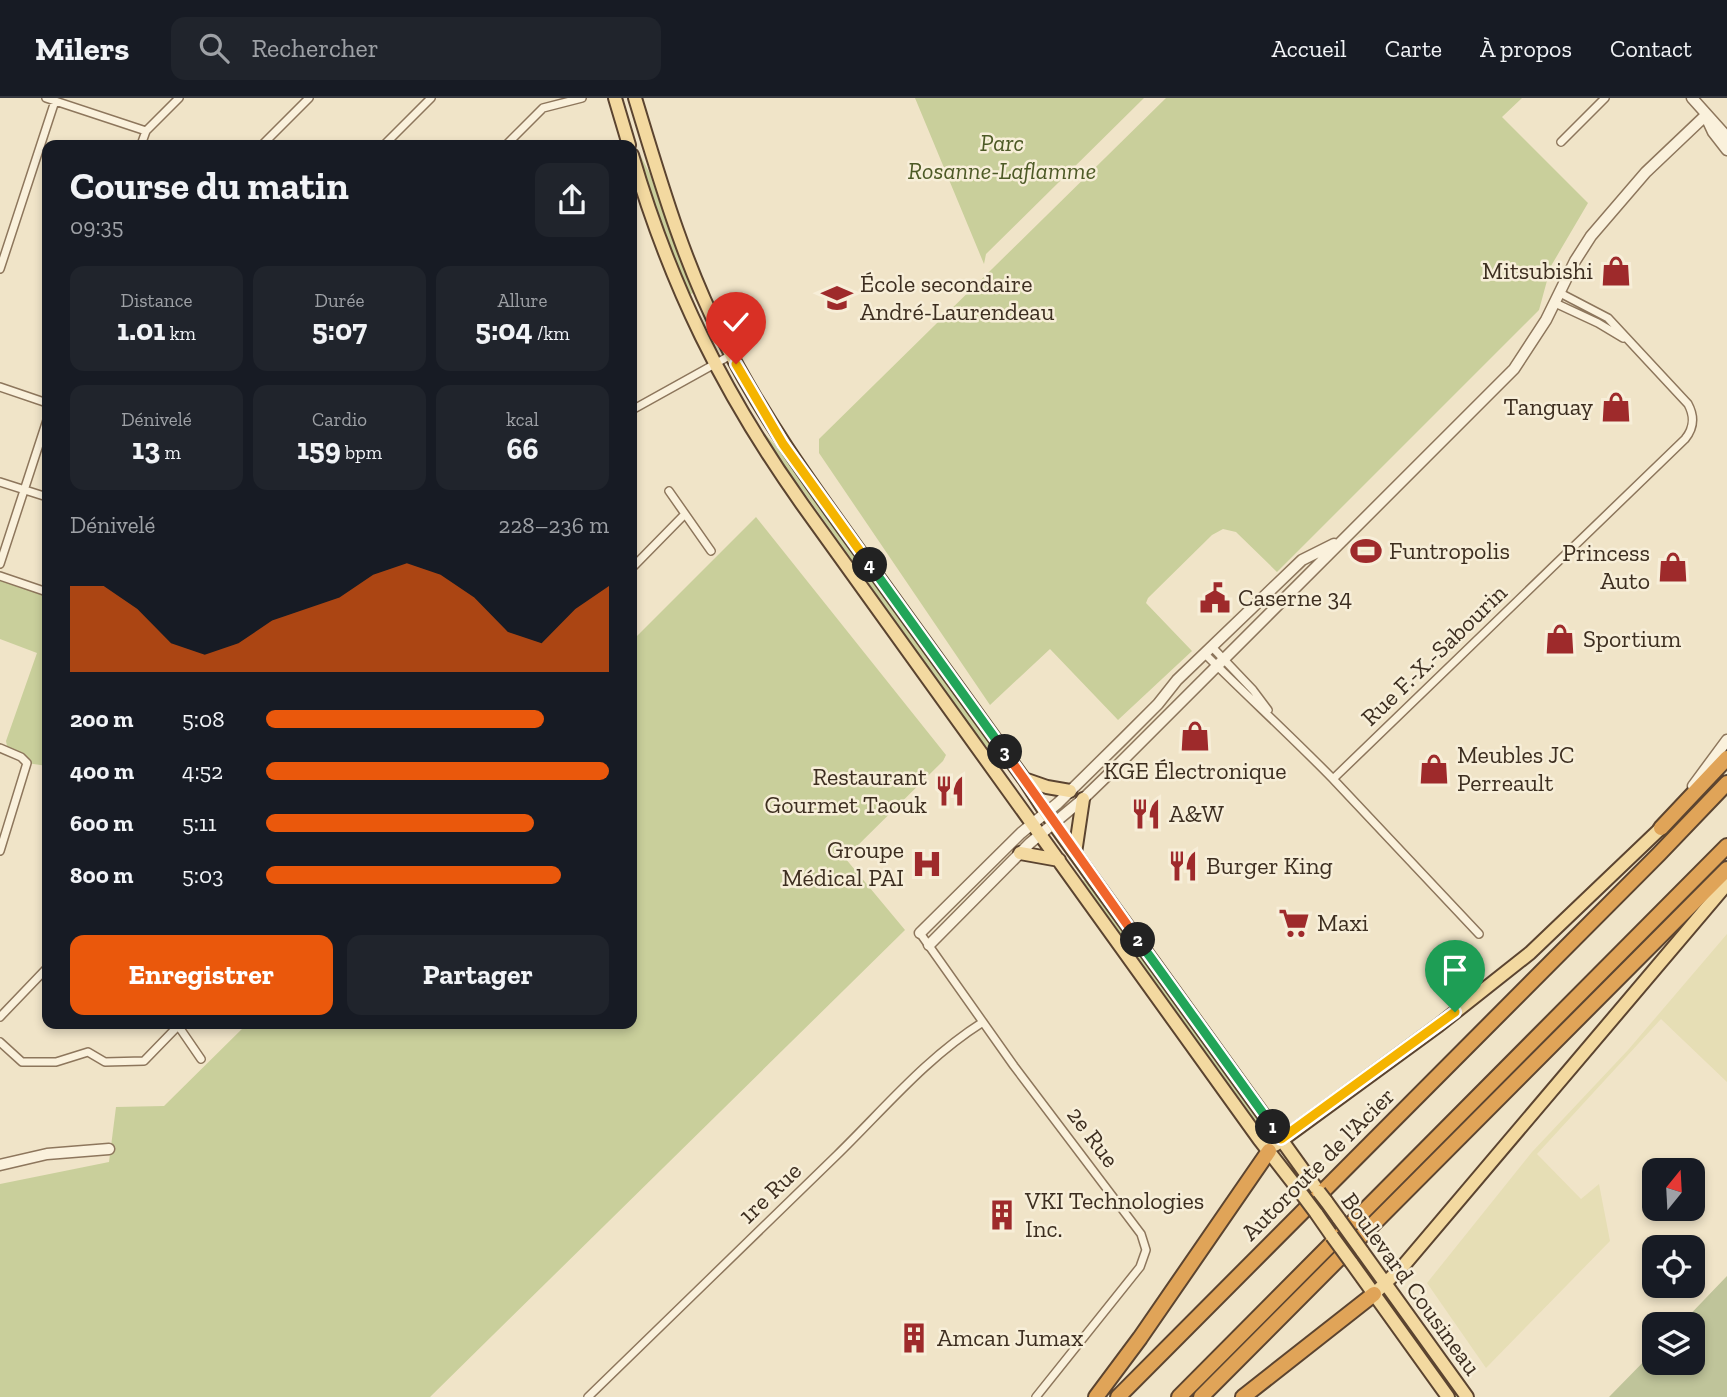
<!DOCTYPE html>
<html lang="fr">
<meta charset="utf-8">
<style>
body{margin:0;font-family:"Zilla Slab",serif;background:#20242c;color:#f1f3f6;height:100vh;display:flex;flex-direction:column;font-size:26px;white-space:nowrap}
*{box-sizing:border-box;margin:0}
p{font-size:23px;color:#9ea1a6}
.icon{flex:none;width:38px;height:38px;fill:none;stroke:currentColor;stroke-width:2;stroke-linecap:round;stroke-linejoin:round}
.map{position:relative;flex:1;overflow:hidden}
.drawer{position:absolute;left:42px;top:42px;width:595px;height:889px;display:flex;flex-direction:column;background:#171b24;border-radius:14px;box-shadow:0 4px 10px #0003}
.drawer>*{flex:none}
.needle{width:46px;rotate:18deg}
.buttons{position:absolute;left:1642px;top:1060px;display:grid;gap:14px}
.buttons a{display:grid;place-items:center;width:63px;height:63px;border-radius:14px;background:#171b24;box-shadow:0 4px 10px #0003;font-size:35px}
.pin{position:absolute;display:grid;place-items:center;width:60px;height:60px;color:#fff;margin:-72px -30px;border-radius:50% 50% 50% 0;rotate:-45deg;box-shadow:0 0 7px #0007}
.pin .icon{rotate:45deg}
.km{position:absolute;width:35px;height:35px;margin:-18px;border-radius:50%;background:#222;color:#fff;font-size:19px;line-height:35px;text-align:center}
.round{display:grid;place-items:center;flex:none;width:74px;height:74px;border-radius:14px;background:#20242c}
.overview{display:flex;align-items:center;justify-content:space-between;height:119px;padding:0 28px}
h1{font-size:38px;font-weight:700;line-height:52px}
.metrics{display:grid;grid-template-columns:repeat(3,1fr);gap:10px;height:119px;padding:7px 28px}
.metrics div{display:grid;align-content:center;border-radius:14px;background:#20242c;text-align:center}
.metrics b{font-size:30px;font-weight:700}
.metrics small{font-size:19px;font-weight:400}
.metrics p{font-size:19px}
.chart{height:196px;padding:14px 28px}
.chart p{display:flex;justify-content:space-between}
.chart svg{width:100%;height:126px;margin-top:7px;fill:#ea580c;opacity:.7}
.cta{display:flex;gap:14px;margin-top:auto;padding:14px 28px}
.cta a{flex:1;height:80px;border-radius:14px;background:#ea580c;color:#fff;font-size:28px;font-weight:700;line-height:80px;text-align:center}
.cta a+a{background:#20242c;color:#f1f3f6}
ul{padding:0 28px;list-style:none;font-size:23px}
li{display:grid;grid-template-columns:112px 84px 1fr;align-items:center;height:52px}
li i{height:18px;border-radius:9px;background:#ea580c}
header{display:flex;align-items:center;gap:42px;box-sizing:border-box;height:98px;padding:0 35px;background:#171b24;border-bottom:2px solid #363941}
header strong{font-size:33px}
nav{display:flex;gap:38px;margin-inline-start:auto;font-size:24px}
.search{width:490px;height:63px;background:#20242c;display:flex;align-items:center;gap:18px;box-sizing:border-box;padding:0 24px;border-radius:14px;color:#9ea1a6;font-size:26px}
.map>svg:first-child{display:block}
.farmland{fill:#e6deb5}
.green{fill:#c9cf9b}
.cemetery{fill:#bfc49a}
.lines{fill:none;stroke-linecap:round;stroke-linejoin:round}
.minor-casing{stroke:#8d765c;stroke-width:10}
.tertiary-casing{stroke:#8d765c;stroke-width:13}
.primary-casing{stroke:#5b4430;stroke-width:16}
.motorway-casing{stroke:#5b4430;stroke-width:18}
.minor{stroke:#faf1dc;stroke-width:7}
.tertiary{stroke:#faf1dc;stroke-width:10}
.primary{stroke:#f3d9a0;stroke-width:12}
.motorway{stroke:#e0a458;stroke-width:14}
.primary-bridge-casing{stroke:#5b4430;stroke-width:16;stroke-linecap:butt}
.primary-bridge{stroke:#f3d9a0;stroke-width:12}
.split-1-casing{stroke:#fff;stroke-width:14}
.split-2-casing{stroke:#fff;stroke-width:14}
.split-3-casing{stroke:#fff;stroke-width:14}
.split-4-casing{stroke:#fff;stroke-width:14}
.split-5-casing{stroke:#fff;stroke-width:14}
.split-1{stroke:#f5b400;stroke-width:9}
.split-2{stroke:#22a559;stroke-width:9}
.split-3{stroke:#f0652b;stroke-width:9}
.split-4{stroke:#22a559;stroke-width:9}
.split-5{stroke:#f5b400;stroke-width:9}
.labels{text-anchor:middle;stroke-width:5;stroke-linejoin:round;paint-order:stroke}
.park-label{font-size:24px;font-style:italic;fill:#4d5a26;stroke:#f7eed8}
.poi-label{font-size:24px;fill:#3d2e20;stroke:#f7eed8;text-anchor:start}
.street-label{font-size:24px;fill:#3d2e20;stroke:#f7eed8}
</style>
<header>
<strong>Milers</strong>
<div class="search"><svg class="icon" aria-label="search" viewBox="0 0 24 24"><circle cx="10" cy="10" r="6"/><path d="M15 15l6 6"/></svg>Rechercher</div>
<nav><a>Accueil</a><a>Carte</a><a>À propos</a><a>Contact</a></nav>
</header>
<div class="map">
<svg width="1727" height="1299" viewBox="0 0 1727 1299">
<rect width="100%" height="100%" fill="#f0e4c8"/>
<path class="farmland" d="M1727,836V984L1661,921L1537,1056L1581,1101L1599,1086L1610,1143L1486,1270L1427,1185L1532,1054L1628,952Z"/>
<path class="green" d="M915,0H1144L986,156L984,166Z
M1166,0H1522L1502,19L1588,105L1551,168L1539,212L1277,474L1236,434L1223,431L1212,437L1148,500L1146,505L1192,553L1118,622L1050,551L990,607L819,355V341Z
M636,49L650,76L671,138L694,195L690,196C666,162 649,91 636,49Z
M765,336L778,350L1004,664L981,643L763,337Z
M756,419L946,657L943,663L845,760L905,832L430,1299H0V1086L109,1064L116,1009L164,1008L247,926H632V543Z
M0,478L47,495V668L27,665L8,653L6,643L37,555L0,541Z
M1084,782L1101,800L1257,1018L1267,1036L1266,1037L1082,783Z
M1389,1200L1461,1299H1454C1431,1267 1408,1235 1388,1201Z"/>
<path class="cemetery" d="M1727,1178V1299H1609L1654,1253V1265H1692V1227H1680Z"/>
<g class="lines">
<g class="minor-casing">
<path id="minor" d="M46,0L146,33
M1561,44L1605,0
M141,47L146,33L179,0
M262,47L309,0
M384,47L431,0
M506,47L543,10L582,0
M0,171L55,3
M1555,205L1598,225L1623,240
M0,289L47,305
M632,312L731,257
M0,384L47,399
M669,393L711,453
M0,466L47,322
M632,470L685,416
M0,478L47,494
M1213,550L1253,592L1268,612
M1204,555C1247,598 1291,638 1333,681L1685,341C1694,330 1695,319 1688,306L1608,220L1560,195
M0,650L21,659L27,665L0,753
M1333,681L1479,836
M920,835L1014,968L1141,1136L1146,1152L1140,1169L1036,1299
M0,919L47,870
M177,926L201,961
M0,944L22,964H56L88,954L105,964L144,963L178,928
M588,1299C671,1218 754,1138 837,1057C885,1010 926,960 983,924"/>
</g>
<g class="tertiary-casing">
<path id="tertiary" d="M1692,0L1727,39
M1707,21L1713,34L1727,52
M1693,688L1727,642
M920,835L1021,735L1058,705L1122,642L1158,606L1177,582L1302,462L1334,446
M929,847L1030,745L1083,701L1113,672L1514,271L1546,222L1575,163L1591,138L1646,74L1706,17
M0,1067L47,1056L109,1051"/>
</g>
<g class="primary-casing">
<path id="primary" d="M615,0L629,47
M635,0C660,82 683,163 722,239C762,319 814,390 866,462C919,535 971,608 1024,681L1046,715L1319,1094
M632,57C670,187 723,295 802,406L1259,1041L1301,1095
M1024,681L1047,689L1070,693
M1020,755L1059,762
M1075,755L1083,701
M1275,1047L1439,927L1530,855L1661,730
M1326,1103L1339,1121
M1316,1115L1332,1138
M1362,1153L1467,1299
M1351,1164L1448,1299
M1374,1196L1404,1167L1727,786"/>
</g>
<g class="motorway-casing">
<path id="motorway" d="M1661,730L1727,660
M1096,1299L1140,1240L1269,1053
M1118,1299L1659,756L1727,685
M1179,1299L1727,748
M1201,1299L1727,771
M1243,1299L1374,1196"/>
</g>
<use href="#minor" class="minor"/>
<use href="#tertiary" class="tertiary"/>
<use href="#primary" class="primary"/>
<use href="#motorway" class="motorway"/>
<g class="primary-bridge-casing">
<path id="primary-bridge" d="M1319,1094L1326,1103
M1301,1095L1316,1115
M1339,1121L1362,1153
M1332,1138L1351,1164"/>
</g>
<use href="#primary-bridge" class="primary-bridge"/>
</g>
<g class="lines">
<g class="split-1-casing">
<path id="split-1" d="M1273,1029L1281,1041L1455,914"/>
</g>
<g class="split-2-casing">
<path id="split-2" d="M1138,842L1273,1029"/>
</g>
<g class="split-3-casing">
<path id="split-3" d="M1005,654L1138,842"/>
</g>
<g class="split-4-casing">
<path id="split-4" d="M870,467L1005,654"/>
</g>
<g class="split-5-casing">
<path id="split-5" d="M736,266L783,346L870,467"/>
</g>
<use href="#split-1" class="split-1"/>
<use href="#split-2" class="split-2"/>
<use href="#split-3" class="split-3"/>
<use href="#split-4" class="split-4"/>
<use href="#split-5" class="split-5"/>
</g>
<defs>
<g id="shop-bare" transform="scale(2.415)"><path d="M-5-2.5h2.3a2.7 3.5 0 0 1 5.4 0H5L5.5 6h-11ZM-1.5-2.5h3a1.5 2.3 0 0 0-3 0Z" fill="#9e2a2b" stroke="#f7eed8" stroke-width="2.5" paint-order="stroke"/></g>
<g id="school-bare" transform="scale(2.415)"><path d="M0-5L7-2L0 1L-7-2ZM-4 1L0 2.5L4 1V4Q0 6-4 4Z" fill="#9e2a2b" stroke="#f7eed8" stroke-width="2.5" paint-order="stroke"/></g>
<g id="stadium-bare" transform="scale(2.415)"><path d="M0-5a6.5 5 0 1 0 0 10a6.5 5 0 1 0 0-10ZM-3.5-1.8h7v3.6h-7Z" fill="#9e2a2b" stroke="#f7eed8" stroke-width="2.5" paint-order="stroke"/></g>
<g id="civic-bare" transform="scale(2.415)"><path d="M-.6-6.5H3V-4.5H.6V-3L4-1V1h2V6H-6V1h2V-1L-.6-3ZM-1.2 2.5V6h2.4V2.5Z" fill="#9e2a2b" stroke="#f7eed8" stroke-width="2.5" paint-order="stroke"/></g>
<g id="restaurant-bare" transform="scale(2.415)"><path d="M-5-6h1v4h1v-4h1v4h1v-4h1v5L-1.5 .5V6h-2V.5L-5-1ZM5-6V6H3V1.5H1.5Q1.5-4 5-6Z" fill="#9e2a2b" stroke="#f7eed8" stroke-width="2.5" paint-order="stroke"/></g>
<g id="hospital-bare" transform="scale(2.415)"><path d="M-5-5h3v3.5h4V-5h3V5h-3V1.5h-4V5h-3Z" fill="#9e2a2b" stroke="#f7eed8" stroke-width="2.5" paint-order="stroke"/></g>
<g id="supermarket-bare" transform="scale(2.415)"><path d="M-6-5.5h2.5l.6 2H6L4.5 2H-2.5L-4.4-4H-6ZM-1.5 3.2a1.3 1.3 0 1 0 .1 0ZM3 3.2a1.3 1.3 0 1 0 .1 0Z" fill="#9e2a2b" stroke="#f7eed8" stroke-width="2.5" paint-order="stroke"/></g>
<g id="building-bare" transform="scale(2.415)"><path d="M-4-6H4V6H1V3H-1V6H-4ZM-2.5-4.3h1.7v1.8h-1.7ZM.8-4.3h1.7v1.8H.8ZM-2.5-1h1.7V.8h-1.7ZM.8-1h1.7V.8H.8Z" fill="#9e2a2b" stroke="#f7eed8" stroke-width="2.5" paint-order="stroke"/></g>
</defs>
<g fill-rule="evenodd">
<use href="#shop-bare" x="1616" y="173"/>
<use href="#school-bare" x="837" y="200"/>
<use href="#shop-bare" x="1616" y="309"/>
<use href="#stadium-bare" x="1366" y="453"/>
<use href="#shop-bare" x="1673" y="469"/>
<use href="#civic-bare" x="1215" y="500"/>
<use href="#shop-bare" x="1560" y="541"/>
<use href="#shop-bare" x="1195" y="638"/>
<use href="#shop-bare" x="1434" y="671"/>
<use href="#restaurant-bare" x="950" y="693"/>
<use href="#restaurant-bare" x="1146" y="716"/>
<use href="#hospital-bare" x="927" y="766"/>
<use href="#restaurant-bare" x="1183" y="768"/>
<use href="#supermarket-bare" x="1294" y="825"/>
<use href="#building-bare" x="1002" y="1117"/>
<use href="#building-bare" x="914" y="1240"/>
</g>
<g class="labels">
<g class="park-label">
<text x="1002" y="53">Parc<tspan x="1002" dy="28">Rosanne-Laflamme</tspan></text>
</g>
<g class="poi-label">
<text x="1593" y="181" text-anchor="end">Mitsubishi</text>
<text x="860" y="194">École secondaire<tspan x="860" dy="28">André-Laurendeau</tspan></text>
<text x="1593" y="317" text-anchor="end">Tanguay</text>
<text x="1389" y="461">Funtropolis</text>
<text x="1650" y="463" text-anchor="end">Princess<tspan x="1650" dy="28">Auto</tspan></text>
<text x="1238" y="508">Caserne 34</text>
<text x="1583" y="549">Sportium</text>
<text x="1457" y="665">Meubles JC<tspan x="1457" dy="28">Perreault</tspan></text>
<text x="1195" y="681" text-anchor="middle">KGE Électronique</text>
<text x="927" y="687" text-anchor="end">Restaurant<tspan x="927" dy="28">Gourmet Taouk</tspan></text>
<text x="1169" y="724">A&amp;W</text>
<text x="904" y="760" text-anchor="end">Groupe<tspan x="904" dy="28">Médical PAI</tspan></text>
<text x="1206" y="776">Burger King</text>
<text x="1317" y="833">Maxi</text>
<text x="1025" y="1111">VKI Technologies<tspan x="1025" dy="28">Inc.</tspan></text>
<text x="937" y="1248">Amcan Jumax</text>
</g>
<g class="street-label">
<text transform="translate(1434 557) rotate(-44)" y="8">Rue F.-X.-Sabourin</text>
<text transform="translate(1093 1039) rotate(53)" y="8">2e Rue</text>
<text transform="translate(1318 1066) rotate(-45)" y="8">Autoroute de l'Acier</text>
<text transform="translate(770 1095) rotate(-44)" y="8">1re Rue</text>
<text transform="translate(1411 1186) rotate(54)" y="8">Boulevard Cousineau</text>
</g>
</g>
</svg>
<div class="buttons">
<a><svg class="needle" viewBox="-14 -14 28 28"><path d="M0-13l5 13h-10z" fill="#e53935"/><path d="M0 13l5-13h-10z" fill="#9ea1a6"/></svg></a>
<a><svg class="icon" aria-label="locate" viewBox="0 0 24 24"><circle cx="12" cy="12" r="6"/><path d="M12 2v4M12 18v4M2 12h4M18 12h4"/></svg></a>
<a><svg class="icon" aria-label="layers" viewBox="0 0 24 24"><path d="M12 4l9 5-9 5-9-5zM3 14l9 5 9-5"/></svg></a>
</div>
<div class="pin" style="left:1455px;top:914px;background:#1e9e55"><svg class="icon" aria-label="arrive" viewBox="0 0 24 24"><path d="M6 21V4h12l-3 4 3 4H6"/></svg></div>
<div class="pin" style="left:736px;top:266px;background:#d93025"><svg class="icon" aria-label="check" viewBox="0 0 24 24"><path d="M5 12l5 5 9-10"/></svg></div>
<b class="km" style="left:1273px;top:1029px">1</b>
<b class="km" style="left:1138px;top:842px">2</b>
<b class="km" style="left:1005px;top:654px">3</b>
<b class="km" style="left:870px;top:467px">4</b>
<section class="drawer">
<div class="overview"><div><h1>Course du matin</h1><p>09:35</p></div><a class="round"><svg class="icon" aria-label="share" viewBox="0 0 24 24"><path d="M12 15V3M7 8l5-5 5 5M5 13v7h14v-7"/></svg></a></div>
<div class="metrics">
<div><p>Distance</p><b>1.01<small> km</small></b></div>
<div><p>Durée</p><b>5:07</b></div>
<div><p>Allure</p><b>5:04<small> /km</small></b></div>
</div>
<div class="metrics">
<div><p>Dénivelé</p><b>13<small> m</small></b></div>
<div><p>Cardio</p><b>159<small> bpm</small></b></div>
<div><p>kcal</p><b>66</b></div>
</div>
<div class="chart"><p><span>Dénivelé</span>228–236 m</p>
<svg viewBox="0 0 160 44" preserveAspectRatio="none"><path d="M0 44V14L10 14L20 22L30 34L40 38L50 34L60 26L70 22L80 18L90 10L100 6L110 10L120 18L130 30L140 34L150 22L160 14V44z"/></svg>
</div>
<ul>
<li><b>200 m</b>5:08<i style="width:81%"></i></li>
<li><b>400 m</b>4:52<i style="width:100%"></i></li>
<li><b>600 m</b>5:11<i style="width:78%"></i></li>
<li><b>800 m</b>5:03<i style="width:86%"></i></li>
</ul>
<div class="cta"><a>Enregistrer</a><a>Partager</a></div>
</section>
</div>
